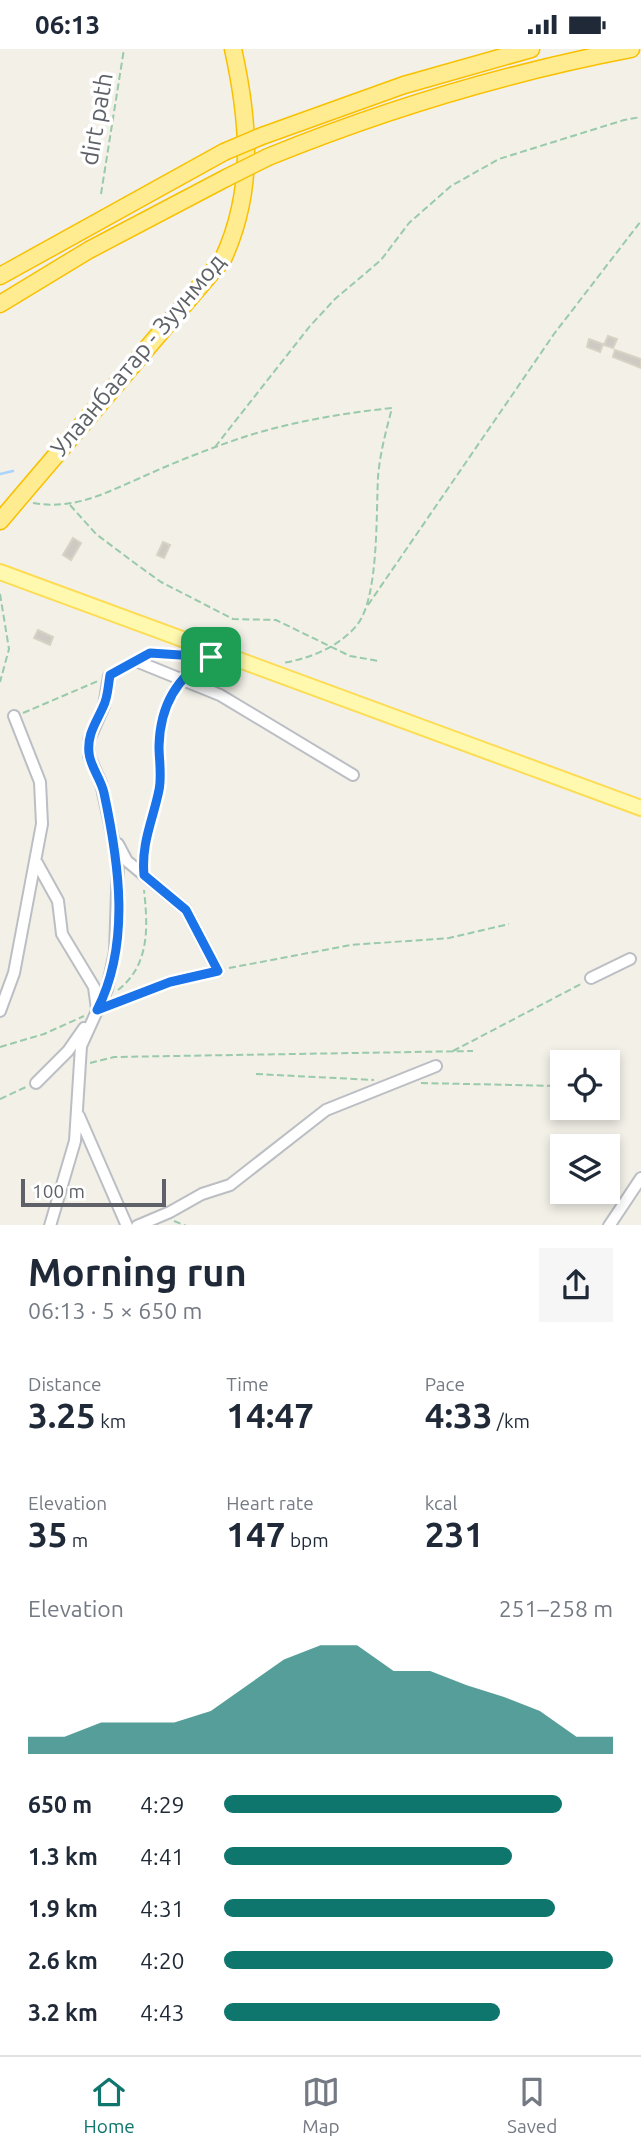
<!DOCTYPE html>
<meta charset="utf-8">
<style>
body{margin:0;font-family:Ubuntu,sans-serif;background:#f6f6f7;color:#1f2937;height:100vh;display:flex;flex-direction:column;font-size:26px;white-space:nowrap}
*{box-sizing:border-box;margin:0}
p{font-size:23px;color:#747a83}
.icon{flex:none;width:38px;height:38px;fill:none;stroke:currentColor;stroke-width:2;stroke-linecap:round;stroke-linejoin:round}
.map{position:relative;height:1176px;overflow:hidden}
.sheet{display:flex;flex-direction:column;background:#fff;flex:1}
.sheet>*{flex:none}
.buttons{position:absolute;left:550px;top:1001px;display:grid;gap:14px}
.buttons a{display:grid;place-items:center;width:70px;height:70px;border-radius:0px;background:#fff;box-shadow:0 4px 10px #0003;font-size:35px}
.scale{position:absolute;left:21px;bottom:18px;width:145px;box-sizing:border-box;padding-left:7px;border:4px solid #5e6268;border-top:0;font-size:19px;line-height:24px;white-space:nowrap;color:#5e6268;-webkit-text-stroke:5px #fff;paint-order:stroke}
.pin{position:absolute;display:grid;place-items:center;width:60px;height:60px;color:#fff;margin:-30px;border-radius:14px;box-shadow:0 4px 10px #0006}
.round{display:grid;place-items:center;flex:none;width:74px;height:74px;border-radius:0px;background:#f6f6f7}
.head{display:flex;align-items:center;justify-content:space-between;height:119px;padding:0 28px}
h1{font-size:38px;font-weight:700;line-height:52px}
.metrics{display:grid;grid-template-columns:repeat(3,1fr);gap:10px;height:119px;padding:7px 28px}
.metrics div{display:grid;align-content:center}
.metrics b{font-size:35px;font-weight:700}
.metrics small{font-size:19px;font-weight:400}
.metrics p{font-size:19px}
.chart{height:196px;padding:14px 28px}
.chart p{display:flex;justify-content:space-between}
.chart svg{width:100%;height:126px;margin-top:7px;fill:#0f766e;opacity:.7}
ul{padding:0 28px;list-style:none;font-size:23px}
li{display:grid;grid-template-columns:112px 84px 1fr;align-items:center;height:52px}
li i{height:18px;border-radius:9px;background:#0f766e}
.status{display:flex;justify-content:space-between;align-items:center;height:49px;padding:0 35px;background:#fff;direction:ltr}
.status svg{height:19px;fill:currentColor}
.dock{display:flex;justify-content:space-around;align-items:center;height:98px;border-top:2px solid #e0e1e3;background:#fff;font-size:19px;color:#747a83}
.dock a{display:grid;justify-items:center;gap:4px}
.dock .on{color:#0f766e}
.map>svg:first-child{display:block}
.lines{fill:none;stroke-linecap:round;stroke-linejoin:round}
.stream{stroke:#aad2ff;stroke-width:2.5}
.building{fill:#cdcac4;stroke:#d7d3c4;stroke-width:2}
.minor-casing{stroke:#bbbec3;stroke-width:14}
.major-casing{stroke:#fddc54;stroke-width:18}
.highway-casing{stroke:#f9c000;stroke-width:19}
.path{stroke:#99caab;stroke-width:2;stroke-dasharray:7 3.5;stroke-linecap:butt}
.minor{stroke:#fff;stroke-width:10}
.major{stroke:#fff9af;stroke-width:14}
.highway{stroke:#ffec91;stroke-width:16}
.highway-bridge-casing{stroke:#f9c000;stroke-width:19;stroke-linecap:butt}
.highway-bridge{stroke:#ffec91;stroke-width:16}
.route-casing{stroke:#fff;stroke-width:14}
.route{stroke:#1a73e8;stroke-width:9}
.labels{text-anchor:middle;stroke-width:7;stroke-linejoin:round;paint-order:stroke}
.street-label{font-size:24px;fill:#5e6268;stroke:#fff}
</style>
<div class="status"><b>06:13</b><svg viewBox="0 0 49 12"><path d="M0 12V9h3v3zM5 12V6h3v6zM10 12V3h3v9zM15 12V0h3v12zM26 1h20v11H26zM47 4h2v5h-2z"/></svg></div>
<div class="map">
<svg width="641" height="1177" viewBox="0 0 641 1177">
<rect width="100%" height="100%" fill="#f2f0e7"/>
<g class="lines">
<path class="stream" d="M0,425L13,422"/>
</g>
<path class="building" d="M608,287L617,290L613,299L604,296Z
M589,290L603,295L600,303L587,298Z
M615,301L641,310V319L613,308Z
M73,489L81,494L71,511L63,506Z
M163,493L170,496L164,509L157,506Z
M38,581L53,588L50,596L34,589Z"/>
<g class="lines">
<g class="minor-casing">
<path id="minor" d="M136,612L220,646L353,726
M118,795L127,812L186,861L218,922
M37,814L58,852L62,885L94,938L97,960
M591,929L630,910
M0,962L14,924L42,775L40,733L14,667
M36,1034L68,1002L84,979
M79,1067L127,1177
M50,1177L75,1092L81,997L107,940L115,903L118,813L101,734L89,707V691L104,657L109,627
M137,1177L170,1163L202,1145L230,1136L326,1061L436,1017
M609,1177L641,1129"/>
</g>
<g class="major-casing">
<path id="major" d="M0,523L641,759"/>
</g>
<g class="highway-casing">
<path id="highway" d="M262,87L404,36L531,0
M268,108C386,60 506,24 631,0
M0,227L224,103
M0,255L89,201L226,129
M0,472L223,210C255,141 249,72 233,0"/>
</g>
<path class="path" d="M101,145L124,0
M215,398L310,277L335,250L381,211L409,174L451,137L499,110L624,71L641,68
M33,454C74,461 103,445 140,429C175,413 213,398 250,386C297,372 343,364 392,359C386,382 380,404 378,428C376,464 379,549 357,576C339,598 309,610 282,614
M70,456L96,485L136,515L161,533L233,570L276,571L350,607L379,612
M0,545L9,600L0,633
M368,556L554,285L641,172
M149,605L189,607
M189,621L205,611
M23,664L98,632
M142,811C143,786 153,765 159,741C167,704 154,680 174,639
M229,919L351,896L449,889L509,875
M118,941C150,916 148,878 144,841
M112,955L170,933L206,925
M0,998L44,985L84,967
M453,1002L581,935
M90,1014L114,1008L473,1002
M256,1025L374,1031
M421,1034L560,1037
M0,1050L26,1038
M174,1172L186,1177"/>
<use href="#minor" class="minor"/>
<use href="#major" class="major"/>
<use href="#highway" class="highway"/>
<g class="highway-bridge-casing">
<path id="highway-bridge" d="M224,103L262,87
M226,129L268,108"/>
</g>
<use href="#highway-bridge" class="highway-bridge"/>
</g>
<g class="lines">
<g class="route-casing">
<path id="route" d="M150,604L211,608C177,627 160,657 159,697C159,711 162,727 159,741C153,771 141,794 144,826L186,861L218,922L170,933L97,961C131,895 119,814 104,744C101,730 90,717 89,704C87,685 96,674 103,658C108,649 108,637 110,626Z"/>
</g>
<use href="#route" class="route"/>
</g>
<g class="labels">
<g class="street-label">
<text transform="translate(97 70) rotate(-80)" y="8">dirt path</text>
<text transform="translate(138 306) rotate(-50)" y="8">Улаанбаатар - Зуунмод</text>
</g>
</g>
</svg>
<div class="buttons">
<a><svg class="icon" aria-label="locate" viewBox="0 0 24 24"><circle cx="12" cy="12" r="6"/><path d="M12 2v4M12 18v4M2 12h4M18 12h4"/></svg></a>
<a><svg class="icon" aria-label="layers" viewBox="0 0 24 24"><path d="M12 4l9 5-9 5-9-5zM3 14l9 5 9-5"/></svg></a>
</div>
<div class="scale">100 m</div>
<div class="pin" style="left:211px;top:608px;background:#1e9e55"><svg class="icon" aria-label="arrive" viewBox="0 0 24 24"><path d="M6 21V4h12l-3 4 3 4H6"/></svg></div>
</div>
<section class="sheet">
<div class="head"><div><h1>Morning run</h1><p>06:13 · 5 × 650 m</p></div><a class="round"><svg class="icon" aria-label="share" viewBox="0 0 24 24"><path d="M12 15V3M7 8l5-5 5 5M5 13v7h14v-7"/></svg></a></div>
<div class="metrics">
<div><p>Distance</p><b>3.25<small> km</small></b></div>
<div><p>Time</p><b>14:47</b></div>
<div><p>Pace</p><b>4:33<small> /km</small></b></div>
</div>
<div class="metrics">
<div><p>Elevation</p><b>35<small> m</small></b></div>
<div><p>Heart rate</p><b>147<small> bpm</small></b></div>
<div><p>kcal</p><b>231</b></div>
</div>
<div class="chart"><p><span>Elevation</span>251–258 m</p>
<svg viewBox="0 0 160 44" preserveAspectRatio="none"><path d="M0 44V38L10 38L20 33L30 33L40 33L50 29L60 20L70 11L80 6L90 6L100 15L110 15L120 20L130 24L140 29L150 38L160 38V44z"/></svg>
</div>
<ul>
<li><b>650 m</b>4:29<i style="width:87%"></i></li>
<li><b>1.3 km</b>4:41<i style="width:74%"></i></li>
<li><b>1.9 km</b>4:31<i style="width:85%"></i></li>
<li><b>2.6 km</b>4:20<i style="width:100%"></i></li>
<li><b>3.2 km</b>4:43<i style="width:71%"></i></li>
</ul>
</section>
<nav class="dock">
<a class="on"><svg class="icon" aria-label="home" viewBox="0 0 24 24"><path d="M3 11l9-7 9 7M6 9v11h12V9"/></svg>Home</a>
<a><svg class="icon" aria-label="map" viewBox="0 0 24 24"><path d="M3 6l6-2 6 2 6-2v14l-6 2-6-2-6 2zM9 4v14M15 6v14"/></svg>Map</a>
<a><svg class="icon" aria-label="saved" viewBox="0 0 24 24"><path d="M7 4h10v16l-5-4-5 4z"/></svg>Saved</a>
</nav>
